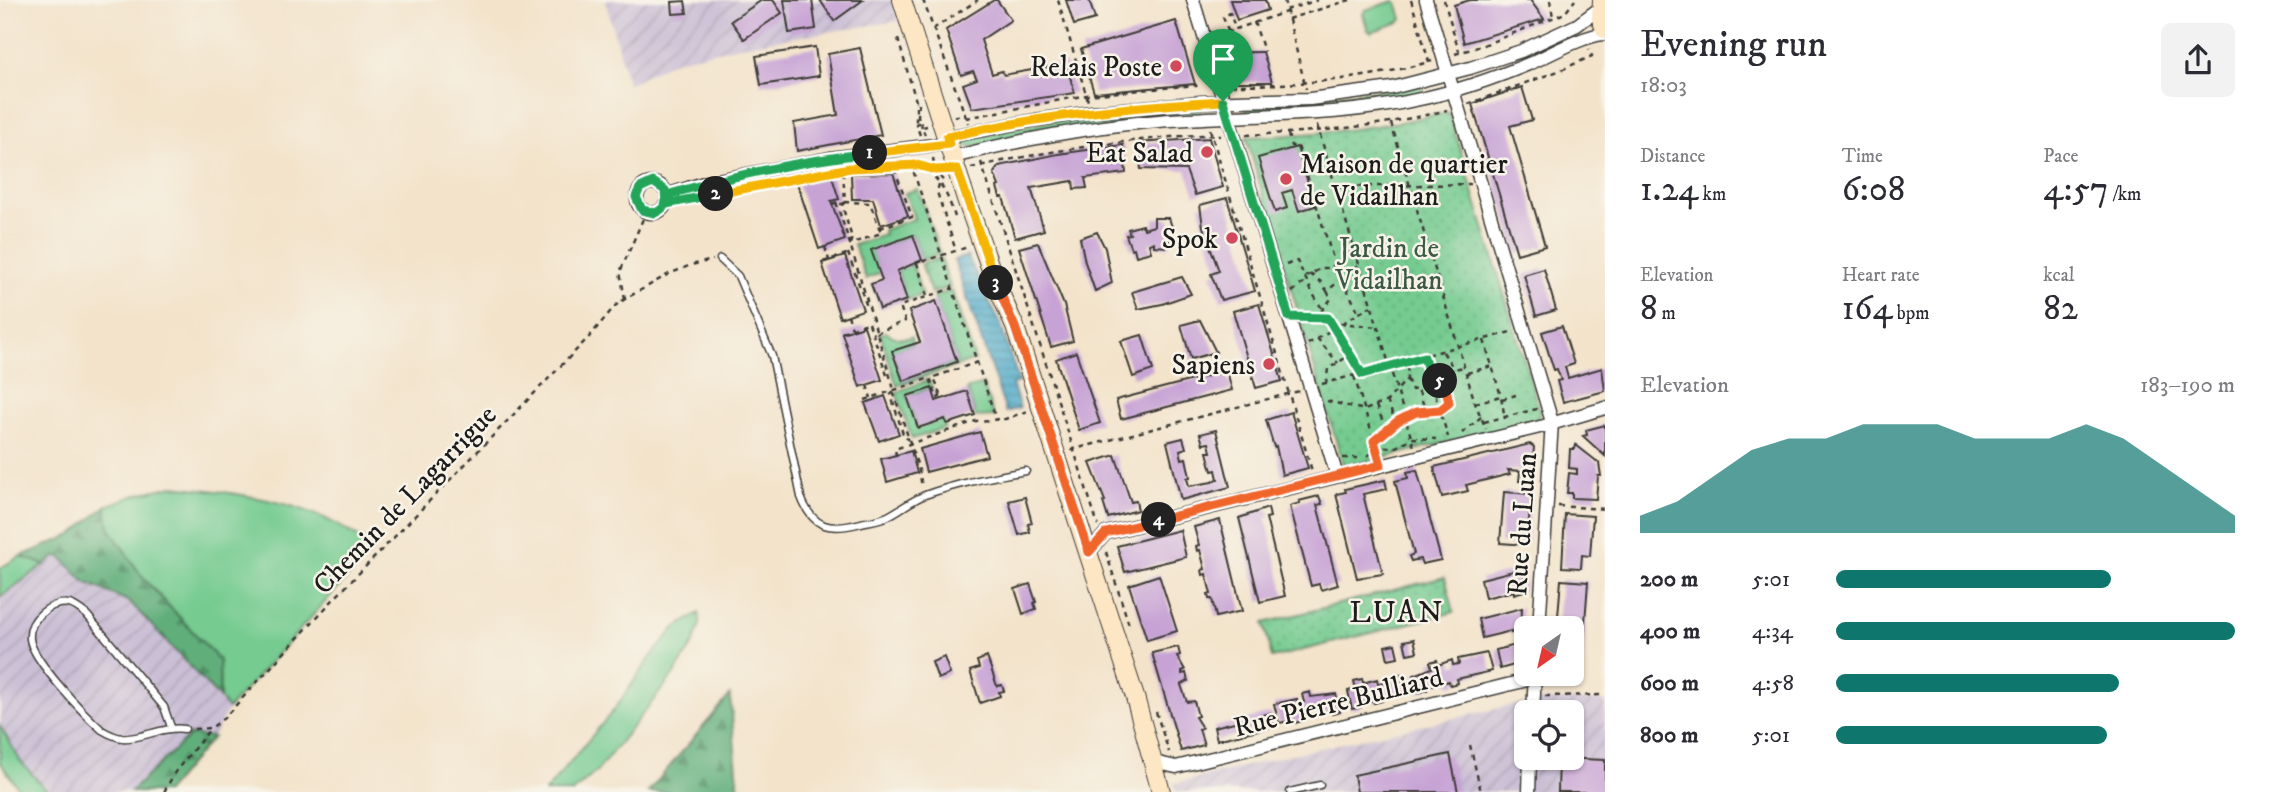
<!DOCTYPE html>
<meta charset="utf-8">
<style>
body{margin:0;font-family:"IM FELL DW Pica",serif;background:#f2f2f3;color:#2b2b33;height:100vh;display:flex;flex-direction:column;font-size:26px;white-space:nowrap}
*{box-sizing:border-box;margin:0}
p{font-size:23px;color:#7c7c81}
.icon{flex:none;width:38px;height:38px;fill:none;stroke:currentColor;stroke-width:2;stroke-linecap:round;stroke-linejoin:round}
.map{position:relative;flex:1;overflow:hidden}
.side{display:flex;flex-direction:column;background:#fff;width:665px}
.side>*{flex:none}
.needle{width:46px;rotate:214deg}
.fabs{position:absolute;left:1514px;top:616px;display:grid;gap:14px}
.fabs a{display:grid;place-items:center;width:70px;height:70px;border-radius:10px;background:#fff;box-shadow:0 2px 5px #0004;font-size:35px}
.pin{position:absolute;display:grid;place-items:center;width:60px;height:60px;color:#fff;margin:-72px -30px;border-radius:50% 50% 50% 0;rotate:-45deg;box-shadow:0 0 7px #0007}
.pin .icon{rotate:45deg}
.km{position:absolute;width:35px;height:35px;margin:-18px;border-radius:50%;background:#222;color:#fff;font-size:19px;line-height:35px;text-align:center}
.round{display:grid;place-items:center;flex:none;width:74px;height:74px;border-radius:10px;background:#f2f2f3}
.summary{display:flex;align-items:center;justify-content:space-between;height:119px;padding:0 35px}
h1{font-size:38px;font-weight:600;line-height:52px}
.metrics{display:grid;grid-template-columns:repeat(3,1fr);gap:10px;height:119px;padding:7px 35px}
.metrics div{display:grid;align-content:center}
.metrics b{font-size:35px;font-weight:600}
.metrics small{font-size:19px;font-weight:400}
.metrics p{font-size:19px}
.chart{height:196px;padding:14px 35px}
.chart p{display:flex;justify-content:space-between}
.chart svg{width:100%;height:126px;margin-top:7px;fill:#0f766e;opacity:.7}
ul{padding:0 35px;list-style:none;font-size:23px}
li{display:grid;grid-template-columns:112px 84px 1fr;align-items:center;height:52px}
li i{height:18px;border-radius:9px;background:#0f766e}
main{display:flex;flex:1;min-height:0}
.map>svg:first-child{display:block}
.industrial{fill:url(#industrial-furrows);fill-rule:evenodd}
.grass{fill:#75cb90;stroke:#487456;stroke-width:2}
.forest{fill:url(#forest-firs);stroke:#3e664b;stroke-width:2}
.park{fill:url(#park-dots);stroke:#487456;stroke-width:2}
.water{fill:url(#water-rules);stroke:#336272;stroke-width:2}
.building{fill:#c7a3d5}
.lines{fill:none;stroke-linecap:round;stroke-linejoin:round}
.lane-casing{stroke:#3c3a36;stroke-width:9}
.street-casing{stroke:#3c3a36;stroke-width:15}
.secondary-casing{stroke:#3c3a36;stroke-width:20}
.path{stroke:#3c3a36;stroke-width:2.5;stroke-dasharray:5 5;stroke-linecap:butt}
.lane{stroke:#fff;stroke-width:6}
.street{stroke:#fff;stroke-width:12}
.secondary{stroke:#fce6c4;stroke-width:18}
.split-1-casing{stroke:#fff;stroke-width:14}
.split-2-casing{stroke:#fff;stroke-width:14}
.split-3-casing{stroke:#fff;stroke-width:14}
.split-4-casing{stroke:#fff;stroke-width:14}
.split-5-casing{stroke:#fff;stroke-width:14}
.split-6-casing{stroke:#fff;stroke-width:14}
.split-1{stroke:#f5b400;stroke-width:9}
.split-2{stroke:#22a559;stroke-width:9}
.split-3{stroke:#f5b400;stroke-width:9}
.split-4{stroke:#f0652b;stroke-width:9}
.split-5{stroke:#f0652b;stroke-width:9}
.split-6{stroke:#22a559;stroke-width:9}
.poi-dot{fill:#d1495b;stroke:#f7f3e8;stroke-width:2.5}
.labels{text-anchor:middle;stroke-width:5;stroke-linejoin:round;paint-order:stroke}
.poi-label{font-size:28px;fill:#1c1c1c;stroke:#f7f3e8;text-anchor:end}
.park-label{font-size:28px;fill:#3b5945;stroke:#f7f3e8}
.street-label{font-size:28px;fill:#1c1c1c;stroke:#f7f3e8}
.neighbourhood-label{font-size:30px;letter-spacing:2px;fill:#1c1c1c;stroke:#f7f3e8}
</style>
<main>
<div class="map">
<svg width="1605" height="792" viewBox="0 0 1605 792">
<defs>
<pattern id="industrial-furrows" width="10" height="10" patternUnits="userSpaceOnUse" patternTransform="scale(1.75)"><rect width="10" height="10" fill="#cbbfd5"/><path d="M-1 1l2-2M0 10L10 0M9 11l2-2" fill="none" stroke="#aea4b6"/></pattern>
<pattern id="forest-firs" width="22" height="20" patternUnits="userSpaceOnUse" patternTransform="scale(1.75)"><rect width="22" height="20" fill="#60af7a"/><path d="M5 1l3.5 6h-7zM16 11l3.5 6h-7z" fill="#4e8e63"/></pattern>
<pattern id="park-dots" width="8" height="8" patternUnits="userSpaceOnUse" patternTransform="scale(1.75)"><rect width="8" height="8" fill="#75cb90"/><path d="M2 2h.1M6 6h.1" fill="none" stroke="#65ae7c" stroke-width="1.8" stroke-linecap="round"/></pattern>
<pattern id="water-rules" width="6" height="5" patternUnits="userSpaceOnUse" patternTransform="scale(1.75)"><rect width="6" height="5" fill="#4aa8c8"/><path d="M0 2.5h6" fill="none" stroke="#3d88a2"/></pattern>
</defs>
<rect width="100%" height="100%" fill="#f7f3e8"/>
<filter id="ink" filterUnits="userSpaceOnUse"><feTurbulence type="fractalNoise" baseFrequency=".0143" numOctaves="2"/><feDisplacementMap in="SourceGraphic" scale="14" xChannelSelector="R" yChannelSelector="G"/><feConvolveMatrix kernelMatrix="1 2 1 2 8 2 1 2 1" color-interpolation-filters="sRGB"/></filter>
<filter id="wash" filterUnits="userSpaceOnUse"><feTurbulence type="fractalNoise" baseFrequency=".00686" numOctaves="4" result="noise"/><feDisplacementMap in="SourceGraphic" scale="28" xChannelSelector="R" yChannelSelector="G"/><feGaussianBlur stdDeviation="1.57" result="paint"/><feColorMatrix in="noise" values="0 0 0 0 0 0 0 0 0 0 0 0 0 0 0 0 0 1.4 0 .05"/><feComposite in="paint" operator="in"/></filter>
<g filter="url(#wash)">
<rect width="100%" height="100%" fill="#f3e3ca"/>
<path class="industrial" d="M605,0H893L898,21L744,45L674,61L628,84Z
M60,556L85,582L130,602L228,709L213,737L190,736L130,792H48L21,762L0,726V597L55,557Z
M1548,700L1605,701V792H1176L1174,784L1298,753L1518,704ZM1526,712H1572V758H1526Z"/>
<path class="grass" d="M1394,1L1397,3L1402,19L1400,22L1371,32L1368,30L1363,14L1365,10Z
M1421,85L1424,94L1386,102L1247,114L1245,105Z
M1199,106L1202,115L969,147L963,144L966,139L1058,120Z
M918,189L940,254L922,260L913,235L872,250L880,273L866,279L854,245L884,235L883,230L914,219L905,193Z
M912,263L922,295L907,300L897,271Z
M952,291L975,360L897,386L880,334L886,332C895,338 902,340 912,337L913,344L892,352L903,381L957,362L934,296Z
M929,380L932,388L907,396L918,427L943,419L945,428L912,439L896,392Z
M983,384L994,416L976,417L967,389Z
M172,486C216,490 282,499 322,517C341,526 358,537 375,547L228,709L220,699L219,660L143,578L109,528L106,506L139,494Z
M21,556L44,565L0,597V568Z
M699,613L700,625L693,644L675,673L598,770L573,792H545L613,711L653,654L674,629Z
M0,726L21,762L48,792H21L0,762Z"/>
<path class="forest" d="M106,506L109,528L143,578L219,660L220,699L130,602L85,582L60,556L55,557L44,565L21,556L72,535Z
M730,695L739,792H648Z
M190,735L213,737L166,792H130Z"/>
<path class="park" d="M1449,112L1539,409V417L1534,421L1344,467L1246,137C1319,135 1378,128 1449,112Z
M941,258L950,287L931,293L921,264Z
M1445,577L1454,612L1272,658L1264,623Z"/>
<path class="water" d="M967,256L1000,323L1019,382L1012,384L1020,408L1006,412L954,260Z"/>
<g id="blocks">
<path class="building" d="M762,0H773L782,13L744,39L731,21Z
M784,0H812L816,29L789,33Z
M820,0H863L834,21Z
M994,0H997L1011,20L981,40L992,74L1002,71L1004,75L1066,64L1075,93L972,108L963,84L977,79L973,71L961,75L946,30Z
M1066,0H1089L1095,19L1074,25Z
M1230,0H1265L1268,10L1237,20Z
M1470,0H1530L1544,19L1464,43L1454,5Z
M685,1L687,13L673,14L672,2Z
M1176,21L1195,84L1094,93L1081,49Z
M815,47L819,76L761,85L756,56Z
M860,48L881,135L797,151L794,123L838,115L828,54Z
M1261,52H1263L1272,82H1232L1222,53Z
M1522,87L1532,120L1510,126L1545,246L1517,254L1472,104Z
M1209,138L1223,187L1195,195L1186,170L1141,169L1138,143Z
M1123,145L1126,173L1085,178L1087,188L1074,189L1073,181L1031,188L1044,230L1015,238L1003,197H1000L997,187L999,186L994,173L999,166L1058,154Z
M1297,147L1315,206L1299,211L1292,190L1282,193L1287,208L1275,212L1258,158Z
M893,173L908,216L881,225L873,199H852L851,174Z
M832,177L839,199L831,201L845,240L819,249L797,183Z
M1227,198L1255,291L1221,300L1211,274L1219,271L1203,227L1200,205Z
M1154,218H1169L1175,236L1169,237V247L1154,246V242L1149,244L1151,252L1136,256L1134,248L1131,249L1126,235L1130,234L1128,229L1143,225L1144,229L1154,226Z
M1097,232L1105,248L1112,283L1095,291L1085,262L1080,238Z
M913,235L922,260L897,271L907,300L880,309L871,284L882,280L871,250Z
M1038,243L1064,305L1073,341L1051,347L1019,248Z
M845,256L863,310L840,318L822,263Z
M1544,269L1556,310L1536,316L1524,275Z
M1182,277L1191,294L1162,304L1138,309L1132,292Z
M936,301L957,362L903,381L892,351L920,342L909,311Z
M1259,304L1282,381L1256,388L1233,311Z
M1200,320L1216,352L1191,359L1181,325Z
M864,326L882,380L860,387L842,333Z
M1562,326L1574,364L1565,367L1568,378L1602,368L1605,391L1563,402L1557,381L1561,380L1557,369L1554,370L1542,332Z
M1142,335L1153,370L1133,377L1121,341Z
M1076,352L1100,423L1079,430L1056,359Z
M1227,371L1232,390L1121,419L1116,400Z
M932,388L936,401L967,391L975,415L947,424L945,419L918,428L907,396Z
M885,396L899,434L879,441L865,403Z
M1291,412L1308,468L1282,475L1276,446L1274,447L1266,420Z
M1605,425V456L1583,436L1587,435L1586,430Z
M1216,430L1230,487L1181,500L1167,442L1183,438L1186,448L1180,450L1182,459L1186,458L1190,477L1187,478L1189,486L1212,482L1218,479L1216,470L1212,471L1207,452H1211L1209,443L1203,444L1200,434Z
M980,432L987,456L926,472L920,449Z
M1530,444L1534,447L1531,482L1519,481L1520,471L1508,470L1510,474L1466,485L1468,491L1442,497L1434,467Z
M1576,445L1599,463L1601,476H1598L1596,499L1572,498V493H1567L1569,473L1577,474V469L1569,468L1570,449H1575Z
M911,451L917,473L887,482L881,459Z
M1115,455L1131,502L1136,501L1138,510L1108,518L1103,502L1105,501L1090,463Z
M1417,470L1441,560L1422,564L1420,559L1411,561L1409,556L1414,554L1395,481L1408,478L1407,472Z
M1385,480L1387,489L1363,494L1383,574L1357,578L1336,494L1346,492L1345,489Z
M1504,492L1531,494L1527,545L1500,543Z
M1319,496L1322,504L1317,505L1338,585L1321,590L1319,584L1311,586L1290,506L1300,503L1299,501Z
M1025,497L1032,523L1028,524L1030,532L1019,535L1009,501Z
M1268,508L1270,517L1266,518L1285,596L1260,602L1239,518Z
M1565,514L1593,516L1590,556L1582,555L1581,568L1562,567Z
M1220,520L1242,611L1216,617L1212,599H1209L1208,595L1211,594L1206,574L1203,575L1202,570L1205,569L1200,550L1197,551L1196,546L1199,545L1194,527Z
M1180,530L1186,557L1125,572L1117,546Z
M1525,568L1524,591L1514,594V591L1485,598L1481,579Z
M1159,575L1177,631L1147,640L1129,585Z
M1561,580L1588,582L1581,676L1572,675V628H1557Z
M1030,584L1036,602L1034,603L1036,609L1023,614L1015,589Z
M1522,608L1521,631L1511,633V631L1482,638L1478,619Z
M1414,639L1417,652L1407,654L1404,641Z
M1395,644L1398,657L1388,659L1385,646Z
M1520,644L1518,664L1500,669L1496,650Z
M1178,647L1180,655L1177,656L1185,670L1182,671V674L1186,673L1188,681L1181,685L1187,702L1194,701L1198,716L1195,717L1202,728L1199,729L1204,745L1181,751L1152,653Z
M1487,653L1492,671L1457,679L1458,683L1450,685L1449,681L1426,687L1427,690L1418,693L1414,675L1432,668L1430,662L1437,660L1438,665L1452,660L1453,665L1459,664L1458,659Z
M944,657L950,674L938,679L932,662Z
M987,657L997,686L1002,685L1004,691L999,692L1000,696L980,703L970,671L979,668L977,661Z
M1401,674L1405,692L1381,698L1382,701L1374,703L1373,700L1360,703L1361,707L1352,709L1348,691L1356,689L1354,681L1362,679L1363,683L1377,679L1378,684Z
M1310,692L1311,697L1336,694L1340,712L1332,714L1331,710L1301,718L1302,721L1295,723L1294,720L1279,723L1274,704L1297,699L1298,704L1304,702L1302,694Z
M1271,713L1274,726L1217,740L1214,727Z
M1450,754L1458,792H1357L1354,775Z
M1559,758L1605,760V792H1558Z"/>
</g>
</g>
<g filter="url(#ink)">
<use href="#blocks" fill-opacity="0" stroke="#3c3a36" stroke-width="2"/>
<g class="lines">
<g class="lane-casing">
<path id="lane" d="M720,259L738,276L772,356L801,497C813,529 831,531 861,523C870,521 880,520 888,516C900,510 912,500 925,495C958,483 992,477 1026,471
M171,727L164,707L87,615C82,611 75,605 69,604C51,601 28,619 30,639C32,660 85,715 102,730C107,733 116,737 122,738C141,740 161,726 185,729
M1290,792L1320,785"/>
</g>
<g class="street-casing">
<path id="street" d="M1193,0L1337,476
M1426,0L1552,422L1539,628
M947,137L1036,120L1092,112L1201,102L1310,99L1392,88L1470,68L1521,51L1577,25L1600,8
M953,157C1031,137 1109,123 1188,119C1269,114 1341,117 1420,99C1458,91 1495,78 1531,63C1551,54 1584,35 1605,34
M637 198a15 15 0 1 1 30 0a15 15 0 1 1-30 0Z
M667,195L707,182L830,158L949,143
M1089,552L1106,533L1544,426L1605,408
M1533,712L1535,674
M1154,762L1176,767L1535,678
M1529,792L1530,758"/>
</g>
<g class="secondary-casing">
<path id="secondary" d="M902,0L966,199L995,281L1015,327L1057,457L1135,697L1161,792
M1602,0L1601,19L1605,29"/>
</g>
<path class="path" d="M923,0L968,123
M1058,0L1088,101
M1284,0L1306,89
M1411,0L1429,62
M1444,0L1459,51
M1550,0L1553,17
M1286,10L1318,0
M1288,19L1350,0
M1254,22L1264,51
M933,29L978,0
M1228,31L1223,17L1230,13L1235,28
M1216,33H1224L1286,12
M898,39L916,101V124
M1455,54L1481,46L1565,13L1575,0
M1231,85C1298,85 1367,80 1432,61
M919,103L918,116L922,127
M1468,104L1561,70L1592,56L1589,49
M954,117L964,114
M966,118L1087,95L1196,85L1197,90
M1391,123L1475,403L1486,429
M1317,125L1414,447
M1210,129L1312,471
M1288,134L1291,146H1298L1335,265L1359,313
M920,135L916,124L921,122
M925,135L922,127L927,126
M1246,135C1315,132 1381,127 1447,110
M933,158L935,170L945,183
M981,162L1098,525
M864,167L917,165L934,169
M971,168C1027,155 1084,146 1141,140C1167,138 1195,133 1221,136
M843,172L845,202L842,205L852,238L850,244L893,386V391L919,470L922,487
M939,184L937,192L956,251
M1337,187L1470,184
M702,197L744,188
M836,202L850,244L881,233L870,203L845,202
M832,204L839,201L842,205
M955,217C948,197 939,168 913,170L996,419
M880,228L912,217L895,170
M825,247L829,260
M848,253L867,307L869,308
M823,262L849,253
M1286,265L1297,261L1313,294L1362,374
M1310,274L1320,281L1327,291
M1305,277L1322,268H1330L1355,249
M1292,292L1306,281
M927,296L917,263L968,247
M625,299L620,272L646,212
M848,315L852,328
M1300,316L1328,318
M1315,319L1331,299L1327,291L1359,265
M869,323L887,375L890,378
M1340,323L1378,327
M842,332L870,322
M876,333L905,321L900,306L953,288
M1317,338L1338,363
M1484,340L1501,396L1505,419
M1308,344L1371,306
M1443,352L1454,369
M1424,357L1448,437
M1467,373L1492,366
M1354,376L1379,456
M1439,378L1454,369L1464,367
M1407,379L1412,390L1418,389L1426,412
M1322,384L1514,331
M1326,384L1328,369L1350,355
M867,385L871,398
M893,391L891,395L903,434L908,440
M940,395L934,377L978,362
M1502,399L1516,395
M865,400L930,378L937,398L940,397V395
M1327,401L1365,410L1387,401L1407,379L1408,361
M1387,401L1396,423
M1475,403L1501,396
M1376,406L1387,430
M1484,422L1537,409
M1462,433L1481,417
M1374,441L1398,421L1416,412L1440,410L1449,403L1447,393L1439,378L1432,384
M1071,450L1299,391
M896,456L895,449L976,421L1005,419L1028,411
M1367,456L1382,447H1396L1412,438L1436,439
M1343,458H1361
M1558,506L1605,509
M1106,552L1129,625
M1545,696L1605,695
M1156,712L1169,752
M194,729L211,728L224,718L330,603L590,336L615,306L625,299L669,274L691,265L713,260
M1470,745L1481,792
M164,792L175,772L211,728"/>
<use href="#lane" class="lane"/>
<use href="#street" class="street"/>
<use href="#secondary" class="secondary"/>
</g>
</g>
<g class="lines" filter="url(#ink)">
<g class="split-1-casing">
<path id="split-1" d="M870,153L949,144L947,137C1038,116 1131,106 1223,101"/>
</g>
<g class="split-2-casing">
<path id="split-2" d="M716,194L666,204L665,190L653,182L640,188L636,197L642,210L655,213C664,209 667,204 667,195C733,175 801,161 870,153"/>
</g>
<g class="split-3-casing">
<path id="split-3" d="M716,194L850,168L917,165L935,170L957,169L996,283"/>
</g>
<g class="split-4-casing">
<path id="split-4" d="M996,283L1015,327L1089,552L1106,533L1159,520"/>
</g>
<g class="split-5-casing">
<path id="split-5" d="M1159,520L1381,465L1374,441L1398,421L1416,412L1440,410L1449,403L1447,393L1440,381"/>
</g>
<g class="split-6-casing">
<path id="split-6" d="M1223,101L1289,317L1328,318L1362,374L1424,357L1432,384L1439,378L1440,381"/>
</g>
<use href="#split-1" class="split-1"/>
<use href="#split-2" class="split-2"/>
<use href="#split-3" class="split-3"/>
<use href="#split-4" class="split-4"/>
<use href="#split-5" class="split-5"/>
<use href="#split-6" class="split-6"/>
</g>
<g class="poi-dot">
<circle cx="1176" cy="66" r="7"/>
<circle cx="1207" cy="152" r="7"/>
<circle cx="1286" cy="179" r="7"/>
<circle cx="1232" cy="238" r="7"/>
<circle cx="1269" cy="364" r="7"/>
</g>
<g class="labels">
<g class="poi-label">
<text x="1162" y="76">Relais Poste</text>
<text x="1193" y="162">Eat Salad</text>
<text x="1300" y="173" text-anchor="start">Maison de quartier<tspan x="1300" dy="32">de Vidailhan</tspan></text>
<text x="1218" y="248">Spok</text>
<text x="1255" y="374">Sapiens</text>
</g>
<g class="park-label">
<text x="1389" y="257">Jardin de<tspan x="1389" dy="32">Vidailhan</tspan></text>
</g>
<g class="street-label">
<text transform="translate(404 499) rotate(-46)" y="10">Chemin de Lagarrigue</text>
<text transform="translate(1521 524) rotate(-86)" y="10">Rue du Luan</text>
<text transform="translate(1338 701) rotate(-14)" y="10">Rue Pierre Bulliard</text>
</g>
<g class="neighbourhood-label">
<text x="1397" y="622">LUAN</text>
</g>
</g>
</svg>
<div class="fabs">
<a><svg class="needle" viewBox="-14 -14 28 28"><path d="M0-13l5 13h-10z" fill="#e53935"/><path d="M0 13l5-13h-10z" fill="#7c7c81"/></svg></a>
<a><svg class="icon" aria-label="locate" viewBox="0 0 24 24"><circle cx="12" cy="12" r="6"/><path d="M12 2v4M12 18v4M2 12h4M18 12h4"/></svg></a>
</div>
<div class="pin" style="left:1223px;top:101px;background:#1e9e55"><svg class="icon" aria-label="arrive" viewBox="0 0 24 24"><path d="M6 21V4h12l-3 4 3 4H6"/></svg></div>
<b class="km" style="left:870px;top:153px">1</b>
<b class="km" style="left:716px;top:194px">2</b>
<b class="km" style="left:996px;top:283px">3</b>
<b class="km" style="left:1159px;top:520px">4</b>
<b class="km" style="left:1440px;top:381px">5</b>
</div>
<section class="side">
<div class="summary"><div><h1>Evening run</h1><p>18:03</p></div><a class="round"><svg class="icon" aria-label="share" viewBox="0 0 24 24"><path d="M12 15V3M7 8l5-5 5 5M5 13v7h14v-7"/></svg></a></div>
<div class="metrics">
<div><p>Distance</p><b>1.24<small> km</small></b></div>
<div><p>Time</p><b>6:08</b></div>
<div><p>Pace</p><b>4:57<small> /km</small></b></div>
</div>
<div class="metrics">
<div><p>Elevation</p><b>8<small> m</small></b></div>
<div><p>Heart rate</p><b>164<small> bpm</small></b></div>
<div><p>kcal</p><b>82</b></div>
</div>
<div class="chart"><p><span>Elevation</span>183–190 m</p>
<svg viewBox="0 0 160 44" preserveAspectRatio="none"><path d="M0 44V38L10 33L20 24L30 15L40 11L50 11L60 6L70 6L80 6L90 11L100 11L110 11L120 6L130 11L140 20L150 29L160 38V44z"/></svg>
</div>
<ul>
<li><b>200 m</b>5:01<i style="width:69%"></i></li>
<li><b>400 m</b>4:34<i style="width:100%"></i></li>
<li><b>600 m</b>4:58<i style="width:71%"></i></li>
<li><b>800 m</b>5:01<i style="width:68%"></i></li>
</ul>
</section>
</main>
